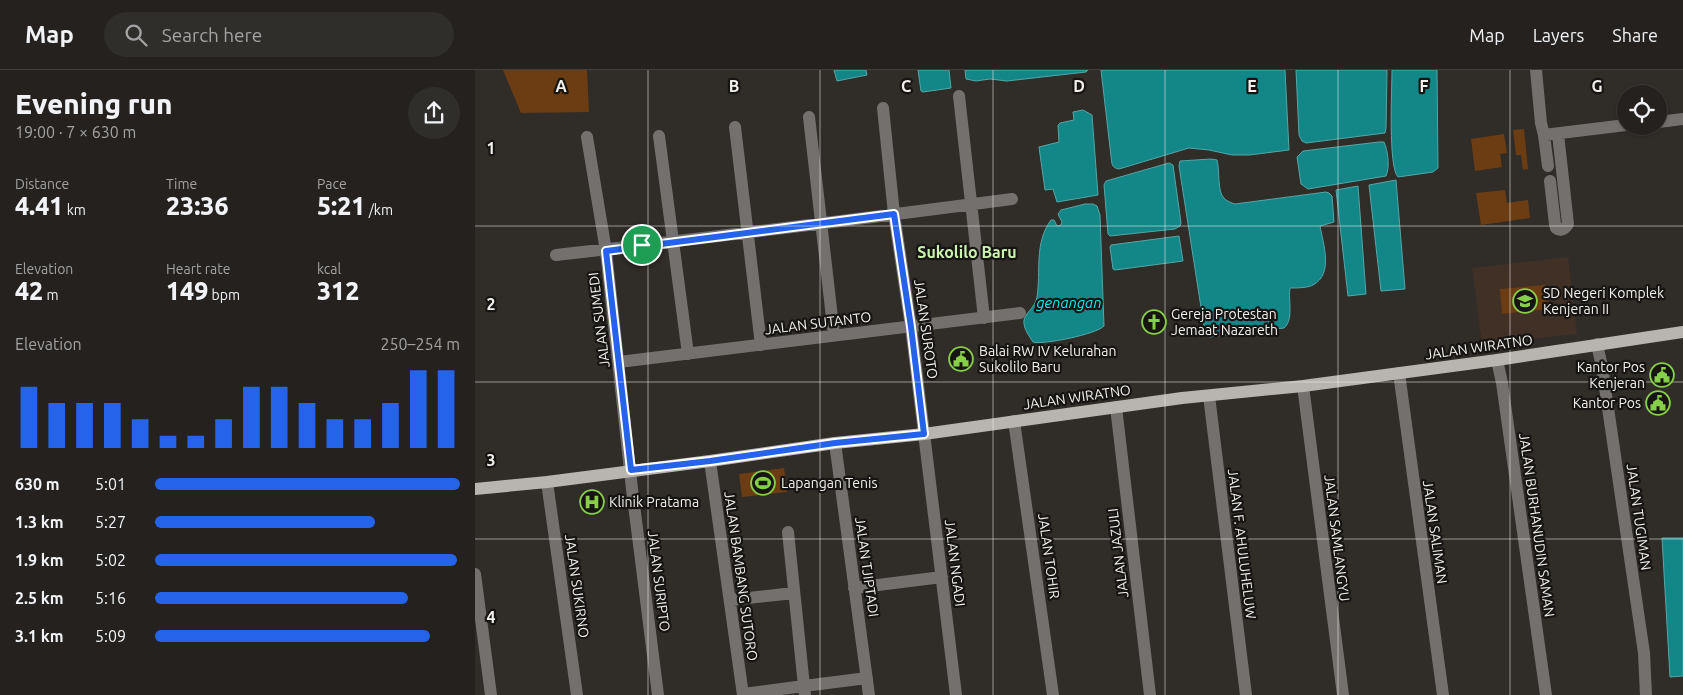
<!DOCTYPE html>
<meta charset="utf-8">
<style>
body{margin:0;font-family:Ubuntu,sans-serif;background:#302e2b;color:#f1f3f6;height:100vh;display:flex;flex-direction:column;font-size:19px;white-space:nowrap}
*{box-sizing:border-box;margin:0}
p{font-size:16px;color:#a3a3a4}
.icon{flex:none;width:28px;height:28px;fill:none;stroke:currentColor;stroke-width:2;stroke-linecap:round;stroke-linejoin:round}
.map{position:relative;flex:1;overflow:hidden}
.sheet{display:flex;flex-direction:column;background:#24211e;width:475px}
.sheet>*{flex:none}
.controls{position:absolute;left:1142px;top:15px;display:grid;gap:10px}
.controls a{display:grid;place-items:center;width:50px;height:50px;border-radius:50%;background:#24211e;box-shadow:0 1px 4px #0004,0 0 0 1px #413e3c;font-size:25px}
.pin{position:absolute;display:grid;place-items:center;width:42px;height:42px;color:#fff;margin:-21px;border:2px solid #fff;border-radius:50%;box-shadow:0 1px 5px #0007}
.round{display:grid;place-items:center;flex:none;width:52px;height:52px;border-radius:26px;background:#302e2b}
.headline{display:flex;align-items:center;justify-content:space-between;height:85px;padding:0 15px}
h1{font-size:28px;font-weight:800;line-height:38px}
.metrics{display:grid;grid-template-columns:repeat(3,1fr);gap:8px;height:85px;padding:5px 15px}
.metrics div{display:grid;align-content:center}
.metrics b{font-size:25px;font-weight:800}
.metrics small{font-size:14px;font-weight:400}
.metrics p{font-size:14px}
.chart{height:140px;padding:10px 15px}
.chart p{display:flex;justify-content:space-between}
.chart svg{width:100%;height:90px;margin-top:5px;stroke:#2563eb;stroke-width:6}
ul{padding:0 15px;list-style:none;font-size:16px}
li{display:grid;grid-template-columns:80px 60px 1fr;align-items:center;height:38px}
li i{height:12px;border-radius:6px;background:#2563eb}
header{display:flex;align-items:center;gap:30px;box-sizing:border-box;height:70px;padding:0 25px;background:#24211e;border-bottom:1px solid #413e3c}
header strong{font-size:24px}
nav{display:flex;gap:28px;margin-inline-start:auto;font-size:18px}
.search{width:350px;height:45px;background:#302e2b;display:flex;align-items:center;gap:12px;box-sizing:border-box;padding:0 18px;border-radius:28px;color:#a3a3a4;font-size:19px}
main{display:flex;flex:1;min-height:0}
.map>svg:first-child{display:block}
.education{fill:#413026}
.green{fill:#6c3d13}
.water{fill:#138788;stroke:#56a6a6}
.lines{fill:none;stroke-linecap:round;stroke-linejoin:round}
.minor{stroke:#73706e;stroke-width:12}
.major{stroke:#b8b4b0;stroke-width:12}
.route-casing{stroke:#fff;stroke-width:10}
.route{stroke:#2563eb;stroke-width:6}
.grid{fill:none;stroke:#f2efec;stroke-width:1;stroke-opacity:0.55}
.labels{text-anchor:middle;stroke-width:4.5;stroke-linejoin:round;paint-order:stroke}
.poi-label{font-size:14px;fill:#f2efec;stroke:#171513;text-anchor:start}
.street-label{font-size:14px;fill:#f2efec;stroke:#171513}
.water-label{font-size:15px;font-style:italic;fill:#09eef0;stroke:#171513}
.quarter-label{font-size:16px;font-weight:bold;fill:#cbf3ae;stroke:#171513}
.grid-label{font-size:16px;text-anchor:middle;font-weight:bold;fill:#f2efec;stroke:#171513;stroke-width:4.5;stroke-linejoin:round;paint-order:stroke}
</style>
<header>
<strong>Map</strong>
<div class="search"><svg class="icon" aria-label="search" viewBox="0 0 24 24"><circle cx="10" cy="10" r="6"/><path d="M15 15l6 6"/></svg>Search here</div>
<nav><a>Map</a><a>Layers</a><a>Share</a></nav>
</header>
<main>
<section class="sheet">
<div class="headline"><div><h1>Evening run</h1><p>19:00 · 7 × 630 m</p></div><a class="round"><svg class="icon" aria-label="share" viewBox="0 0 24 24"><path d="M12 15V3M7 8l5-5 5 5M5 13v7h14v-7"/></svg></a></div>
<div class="metrics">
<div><p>Distance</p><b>4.41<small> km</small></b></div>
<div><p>Time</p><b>23:36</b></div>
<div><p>Pace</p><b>5:21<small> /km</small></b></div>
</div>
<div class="metrics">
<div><p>Elevation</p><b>42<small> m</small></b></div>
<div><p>Heart rate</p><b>149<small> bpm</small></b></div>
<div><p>kcal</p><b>312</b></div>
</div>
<div class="chart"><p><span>Elevation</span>250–254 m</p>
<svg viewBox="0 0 160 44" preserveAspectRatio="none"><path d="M5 44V14M15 44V22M25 44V22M35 44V22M45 44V30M55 44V38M65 44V38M75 44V30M85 44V14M95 44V14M105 44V22M115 44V30M125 44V30M135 44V22M145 44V6M155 44V6"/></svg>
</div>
<ul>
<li><b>630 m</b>5:01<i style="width:100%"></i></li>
<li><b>1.3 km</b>5:27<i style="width:72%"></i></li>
<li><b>1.9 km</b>5:02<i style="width:99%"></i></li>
<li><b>2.5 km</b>5:16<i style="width:83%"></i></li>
<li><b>3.1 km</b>5:09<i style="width:90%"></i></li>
</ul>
</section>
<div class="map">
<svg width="1208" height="625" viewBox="0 0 1208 625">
<rect width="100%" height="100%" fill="#302c28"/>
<path class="education" d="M1093,187L1102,264L1007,274L997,198Z"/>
<path class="green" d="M28,0H112L114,42L46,43Z
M1049,59L1053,99L1048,100L1046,85H1041L1038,60Z
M1029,64L1032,83L1025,84L1027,97L1000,101L996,69Z
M1030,120L1032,133L1053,130L1055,148L1006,155L1001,123Z
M1070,215L1072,239L1027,244L1025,219Z
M309,398L312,422L267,427L264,404Z"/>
<path class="water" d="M359,0H391L392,5L362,11Z
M443,0H474L476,18L448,22L446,21Z
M490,0H613L611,2L532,11L515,9L501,11L491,9Z
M626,0H810L814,80L774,85H757L734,80L714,78L644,99C636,98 637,93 636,86Z
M821,0H912L911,58L910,63L831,73L827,71L824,65Z
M917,0H962L963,98L958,102L923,107C913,97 917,19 917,0Z
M608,40L617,45L623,125L582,132L578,119L570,120L564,77L584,72L583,55L585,53L599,50L598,42Z
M904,72H909C913,80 915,98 911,106L833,119L826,114L822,87L828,81Z
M736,89L742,90C745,100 742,122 749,128C751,131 757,133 760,134L851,122L854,123L857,126L859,152L845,156C848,173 859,204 838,215C832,218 822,218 815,218C813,230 819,250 809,258L734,267L730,263L704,96L705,91Z
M694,93L698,95L706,153L705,156L700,159L635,166L633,164L629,115L631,111Z
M921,110L930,219L906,221L894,115Z
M883,116L891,224L873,226L861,120Z
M610,134H618L622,136L625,145L629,256C622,264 569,275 558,272C554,266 548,258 549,250C550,243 560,238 562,227C566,201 559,173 576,150H579L582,156L586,155L587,152L583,144L586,140Z
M704,166L708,191L640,200L638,199L635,177L636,175Z
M1187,468H1208V606L1195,607Z"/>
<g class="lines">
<path class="minor" d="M1061,0L1066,53L1069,65L1151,55
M484,26L509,248
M408,38L419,144L436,257L481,625
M334,47L359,265
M1184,52L1208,49
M260,57L286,275
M1069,65L1073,96
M184,66L213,284
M112,67L131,181L157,419L183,625
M1075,111L1080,154L1081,158C1086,162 1090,159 1093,154L1083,64
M81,185C233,168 385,149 537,129
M1122,274L1127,297L1169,583L1171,625
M1022,290L1027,313L1071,625
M144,292L545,243
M924,303L968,625
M828,316L868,625
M734,326L771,625
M641,337L675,625
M539,351L578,625
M360,373L394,625
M235,391L268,625
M72,412L102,625
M0,504L16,625
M379,518L467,507
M255,530L319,523
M268,624L329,616L313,462
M330,625L329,616L392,608"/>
<path class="major" d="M0,419L72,412L235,391L360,373L449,364L707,328L828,316L1022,290L1208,262"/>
</g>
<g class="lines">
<g class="route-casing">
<path id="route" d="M419,144L436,257L449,364L360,373L235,391L156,400L131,181Z"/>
</g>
<use href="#route" class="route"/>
</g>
<path class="grid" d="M173,0V625M345,0V625M518,0V625M690,0V625M863,0V625M1035,0V625M0,156H1208M0,312H1208M0,469H1208"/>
<defs>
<g id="school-ring" transform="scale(1.25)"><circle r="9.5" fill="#171513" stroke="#88cf49" stroke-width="1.5"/><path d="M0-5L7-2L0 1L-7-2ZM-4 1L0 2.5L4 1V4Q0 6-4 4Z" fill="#88cf49"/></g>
<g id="church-ring" transform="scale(1.25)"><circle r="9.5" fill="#171513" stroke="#88cf49" stroke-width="1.5"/><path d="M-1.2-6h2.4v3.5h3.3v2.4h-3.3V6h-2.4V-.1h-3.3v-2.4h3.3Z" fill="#88cf49"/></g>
<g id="civic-ring" transform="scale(1.25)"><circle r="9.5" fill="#171513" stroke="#88cf49" stroke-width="1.5"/><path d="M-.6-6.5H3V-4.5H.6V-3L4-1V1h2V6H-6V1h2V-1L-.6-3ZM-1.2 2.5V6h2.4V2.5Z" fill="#88cf49"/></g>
<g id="stadium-ring" transform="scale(1.25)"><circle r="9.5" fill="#171513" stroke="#88cf49" stroke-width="1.5"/><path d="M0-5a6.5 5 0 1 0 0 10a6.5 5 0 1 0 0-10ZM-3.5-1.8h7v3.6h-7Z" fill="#88cf49"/></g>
<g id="hospital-ring" transform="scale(1.25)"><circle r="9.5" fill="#171513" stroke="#88cf49" stroke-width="1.5"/><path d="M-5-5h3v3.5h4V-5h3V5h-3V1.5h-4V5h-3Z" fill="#88cf49"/></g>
</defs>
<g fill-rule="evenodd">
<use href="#school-ring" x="1050" y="231"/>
<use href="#church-ring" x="679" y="252"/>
<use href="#civic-ring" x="486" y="289"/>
<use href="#civic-ring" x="1187" y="305"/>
<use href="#civic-ring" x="1183" y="333"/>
<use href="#stadium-ring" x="288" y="413"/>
<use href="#hospital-ring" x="117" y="432"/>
</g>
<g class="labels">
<g class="poi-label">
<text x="1068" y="228">SD Negeri Komplek<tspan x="1068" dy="16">Kenjeran II</tspan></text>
<text x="696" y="249">Gereja Protestan<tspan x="696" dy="16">Jemaat Nazareth</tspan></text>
<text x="504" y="286">Balai RW IV Kelurahan<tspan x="504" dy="16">Sukolilo Baru</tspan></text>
<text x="1170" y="302" text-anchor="end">Kantor Pos<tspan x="1170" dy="16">Kenjeran</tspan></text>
<text x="1166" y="338" text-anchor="end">Kantor Pos</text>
<text x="306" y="418">Lapangan Tenis</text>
<text x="134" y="437">Klinik Pratama</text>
</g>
<g class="street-label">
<text transform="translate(124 250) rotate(-97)" y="5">JALAN SUMEDI</text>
<text transform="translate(343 253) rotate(-7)" y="5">JALAN SUTANTO</text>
<text transform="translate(451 259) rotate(82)" y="5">JALAN SUROTO</text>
<text transform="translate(1004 277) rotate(-8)" y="5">JALAN WIRATNO</text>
<text transform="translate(602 327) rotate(-8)" y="5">JALAN WIRATNO</text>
<text transform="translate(1164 447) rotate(82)" y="5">JALAN TUGIMAN</text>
<text transform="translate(1062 455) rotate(82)" y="5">JALAN BURHANUDIN SAMAN</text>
<text transform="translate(960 462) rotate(82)" y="5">JALAN SALIMAN</text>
<text transform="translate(862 468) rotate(83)" y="5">JALAN SAMLANGYU</text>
<text transform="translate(767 474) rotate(83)" y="5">JALAN F. AHULUHELUW</text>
<text transform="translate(643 483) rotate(-97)" y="5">JALAN JAZULI</text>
<text transform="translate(574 486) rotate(82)" y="5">JALAN TOHIR</text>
<text transform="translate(480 493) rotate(83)" y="5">JALAN NGADI</text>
<text transform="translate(392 497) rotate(82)" y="5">JALAN TJIPTADI</text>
<text transform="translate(266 506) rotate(82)" y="5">JALAN BAMBANG SUTORO</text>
<text transform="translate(184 511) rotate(83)" y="5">JALAN SURIPTO</text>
<text transform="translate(102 516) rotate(82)" y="5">JALAN SUKIRNO</text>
</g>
<g class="water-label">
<text x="594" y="238">genangan</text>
</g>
<g class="quarter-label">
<text x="492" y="188">Sukolilo Baru</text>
</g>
</g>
<g class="grid-label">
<text x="86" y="22">A</text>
<text x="259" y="22">B</text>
<text x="431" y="22">C</text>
<text x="604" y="22">D</text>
<text x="777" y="22">E</text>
<text x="949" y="22">F</text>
<text x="1122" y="22">G</text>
<text x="16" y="84">1</text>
<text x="16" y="240">2</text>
<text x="16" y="396">3</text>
<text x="16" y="553">4</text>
</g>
</svg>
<div class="controls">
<a><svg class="icon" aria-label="locate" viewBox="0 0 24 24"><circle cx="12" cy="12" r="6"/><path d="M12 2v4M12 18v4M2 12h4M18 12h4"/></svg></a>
</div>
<div class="pin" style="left:167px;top:175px;background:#1e9e55"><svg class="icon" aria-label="arrive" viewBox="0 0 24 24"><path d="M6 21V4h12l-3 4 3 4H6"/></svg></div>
</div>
</main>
